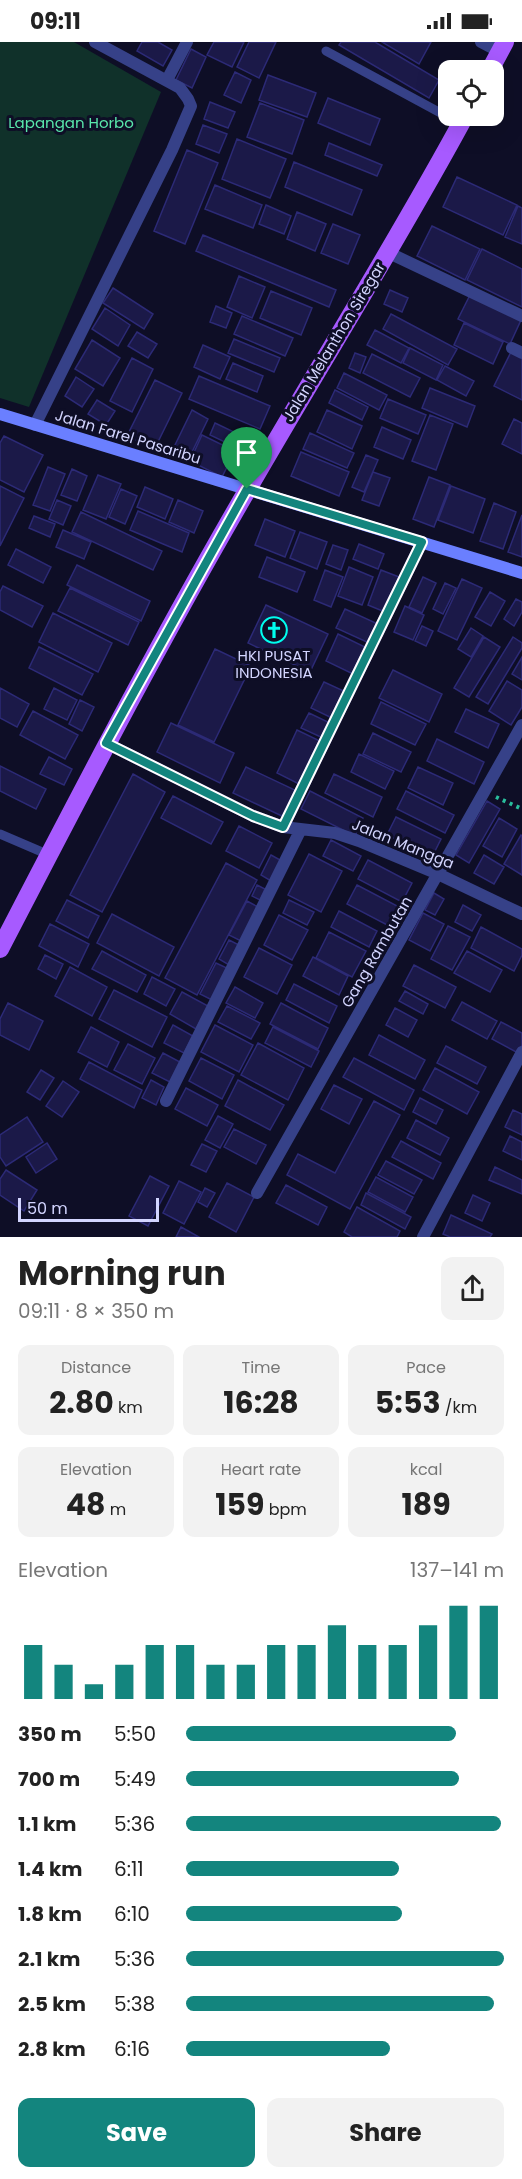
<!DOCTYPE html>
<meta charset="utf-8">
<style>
body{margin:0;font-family:Poppins,sans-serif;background:#f2f2f2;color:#222;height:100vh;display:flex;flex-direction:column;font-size:22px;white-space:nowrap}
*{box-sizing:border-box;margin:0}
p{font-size:20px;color:#767676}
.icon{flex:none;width:33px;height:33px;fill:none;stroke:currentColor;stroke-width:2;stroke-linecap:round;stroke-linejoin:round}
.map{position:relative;height:1195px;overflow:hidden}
.details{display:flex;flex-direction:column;background:#fff;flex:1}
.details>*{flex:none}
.tools{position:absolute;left:438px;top:18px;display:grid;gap:12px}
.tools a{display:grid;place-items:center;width:66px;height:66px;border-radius:12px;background:#fff;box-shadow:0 6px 24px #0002;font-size:30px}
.scale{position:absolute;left:18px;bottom:15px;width:141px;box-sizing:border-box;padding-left:6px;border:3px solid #d3d5ff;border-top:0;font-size:16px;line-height:21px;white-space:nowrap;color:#d3d5ff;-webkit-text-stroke:4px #0e0e26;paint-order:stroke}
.pin{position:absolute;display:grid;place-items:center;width:51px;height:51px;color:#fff;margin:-62px -26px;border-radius:50% 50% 50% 0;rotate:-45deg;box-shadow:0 0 6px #0007}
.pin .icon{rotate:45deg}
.round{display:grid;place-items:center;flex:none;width:63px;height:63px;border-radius:12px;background:#f2f2f2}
.headline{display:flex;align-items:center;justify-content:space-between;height:102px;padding:0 18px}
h1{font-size:33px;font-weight:700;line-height:45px}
.stats{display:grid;grid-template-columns:repeat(3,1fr);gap:9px;height:102px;padding:6px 18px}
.stats div{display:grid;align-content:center;border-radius:12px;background:#f2f2f2;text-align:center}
.stats b{font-size:30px;font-weight:700}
.stats small{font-size:16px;font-weight:400}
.stats p{font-size:16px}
.chart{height:168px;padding:12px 18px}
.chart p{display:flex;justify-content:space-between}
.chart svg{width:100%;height:108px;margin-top:6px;stroke:#13857e;stroke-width:6}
.primary-button{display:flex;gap:12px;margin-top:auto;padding:12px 18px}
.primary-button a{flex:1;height:69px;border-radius:12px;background:#13857e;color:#fff;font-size:24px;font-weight:700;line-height:69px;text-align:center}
.primary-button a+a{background:#f2f2f2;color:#222}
ul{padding:0 18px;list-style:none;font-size:20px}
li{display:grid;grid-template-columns:96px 72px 1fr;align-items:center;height:45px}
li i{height:15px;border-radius:8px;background:#13857e}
.status{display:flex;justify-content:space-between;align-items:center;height:42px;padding:0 30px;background:#fff;direction:ltr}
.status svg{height:16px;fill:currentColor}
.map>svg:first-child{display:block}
.green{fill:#10312a}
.building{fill:#1b1948;stroke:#2c2a76;stroke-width:1.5}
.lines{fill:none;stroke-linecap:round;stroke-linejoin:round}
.path{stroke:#29bd9c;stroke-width:4;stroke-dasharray:3 4.5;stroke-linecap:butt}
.lane{stroke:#364188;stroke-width:9}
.street{stroke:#364188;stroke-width:12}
.secondary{stroke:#6a7fff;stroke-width:12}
.primary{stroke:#a75aff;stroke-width:18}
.route-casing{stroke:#fff;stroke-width:12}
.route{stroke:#13857e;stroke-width:8}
.labels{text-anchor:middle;stroke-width:6;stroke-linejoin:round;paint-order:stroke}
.park-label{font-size:15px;fill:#59e6ab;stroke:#0e0e26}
.street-label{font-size:15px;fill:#d3d5ff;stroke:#0e0e26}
.poi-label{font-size:15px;fill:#d3d5ff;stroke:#0e0e26}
</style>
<div class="status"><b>09:11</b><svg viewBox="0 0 49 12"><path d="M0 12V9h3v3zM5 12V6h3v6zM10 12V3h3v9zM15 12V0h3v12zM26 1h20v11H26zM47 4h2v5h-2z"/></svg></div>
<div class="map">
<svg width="522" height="1195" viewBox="0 0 522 1195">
<rect width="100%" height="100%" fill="#0e0e26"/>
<path class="green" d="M0,0H74L161,50L29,365L0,356Z"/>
<path class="building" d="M142,0H158L172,8L163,24L137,9Z
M214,0H244L232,25L207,13Z
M249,0H276L259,36L237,25Z
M341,0H375L439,38L429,56L339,3Z
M382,0H431L419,22Z
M191,7L206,15L192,46L176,38Z
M235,30L251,38L241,61L224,53Z
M268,33L316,51L307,75L259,58Z
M328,56L380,77L370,103L318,81Z
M210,60L235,70L228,86L204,77Z
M260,61L304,78L292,112L247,95Z
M203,83L227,92L219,111L196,102Z
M237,97L286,117L270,156L222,137Z
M329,101L382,123L377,134L325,113Z
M187,108L218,121L185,202L154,189Z
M294,120L362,148L352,173L285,145Z
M457,135L517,163L503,193L443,165Z
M215,143L262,163L253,186L205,167Z
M266,163L291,174L284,192L259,182Z
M518,164L522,166V202L505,195Z
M297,170L326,182L315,209L287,197Z
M333,182L360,193L348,222L321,211Z
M432,184L480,207L465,238L417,214Z
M203,193L336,248L329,265L196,209Z
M482,207L522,227V265L467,238Z
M239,234L265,245L252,276L227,265Z
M113,246L153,272L144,287L103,261Z
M390,248L408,256L402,270L384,262Z
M271,249L312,266L301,293L260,276Z
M470,253L521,278L510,302L458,277Z
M216,264L232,271L226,286L210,280Z
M105,266L130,283L118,304L92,287Z
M391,272L457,307L448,323L383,287Z
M242,274L293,296L285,314L234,292Z
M464,281L503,300L493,322L454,303Z
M375,288L409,306L401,321L367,303Z
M137,290L157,302L148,316L128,304Z
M234,297L280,316L274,330L228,311Z
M92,298L120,316L103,344L75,327Z
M203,303L230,315L220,337L194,325Z
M410,306L443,323L436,338L403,321Z
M511,310L522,315V358L494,344Z
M355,311L366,315L360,331L349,326Z
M372,312L420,336L410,355L363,331Z
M132,316L153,327L132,370L110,359Z
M233,321L263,334L257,350L226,337Z
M445,324L474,339L466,354L437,338Z
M344,331L387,353L379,368L337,346Z
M199,334L270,364L260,387L189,357Z
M76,335L94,347L82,365L65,354Z
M155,338L182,351L154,408L127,394Z
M430,346L475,364L467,385L422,366Z
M335,348L368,365L362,378L329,361Z
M388,357L426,373L418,392L380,376Z
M97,358L115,369L106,383L88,372Z
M192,368L208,377L191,412L175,403Z
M327,368L362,384L352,407L317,390Z
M430,373L453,382L436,428L412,419Z
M514,377L522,381V412L502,402Z
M215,381L234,390L229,402L210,393Z
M382,385L411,398L403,417L374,405Z
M310,391L354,411L347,426L303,407Z
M202,393L235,409L222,435L190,419Z
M4,394L43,413L24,450L0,438V401Z
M301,410L349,430L339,454L291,434Z
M366,413L378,418L364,450L352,445Z
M48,425L65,432L50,469L33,463Z
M72,427L87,434L77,459L61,453Z
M373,430L390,436L379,464L362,458Z
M98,433L121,442L106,477L83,468Z
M429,435L450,443L434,485L413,477Z
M0,444L24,456L0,504Z
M451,444L485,457L473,491L438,478Z
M145,445L173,457L165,477L137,465Z
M121,447L137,454L125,482L109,475Z
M57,458L71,464L63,483L49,477Z
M178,458L203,469L194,491L169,480Z
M494,461L516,470L503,507L480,499Z
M138,469L189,491L182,510L130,488Z
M81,470L162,509L153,528L72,490Z
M522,473V515L508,510Z
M34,474L55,482L50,495L29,486Z
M265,477L295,489L285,515L255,503Z
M63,488L91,500L84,517L56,505Z
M300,490L327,500L317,527L290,516Z
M359,502L384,512L378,527L353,517Z
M333,503L348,508L341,528L326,522Z
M16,507L51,525L43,541L8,523Z
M267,515L305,530L297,550L259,535Z
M77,523L150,559L141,579L67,543Z
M349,525L373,535L362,563L338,554Z
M325,528L343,535L331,565L314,558Z
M381,528L399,535L385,570L368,563Z
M423,535L436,541L422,571L409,565Z
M462,537L482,546L457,598L438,589Z
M445,541L456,546L443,572L433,567Z
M3,544L43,564L32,585L0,568V550Z
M70,546L139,580L128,603L58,569Z
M490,550L505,559L491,584L475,575Z
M516,557L522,560V570L514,584L504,577Z
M266,563L328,592L310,630L248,601Z
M405,564L424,573L413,598L394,590Z
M345,567L378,582L369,601L336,586Z
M53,571L112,601L98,630L39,600Z
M422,584L433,589L426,604L415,599Z
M471,586L483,594L471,615L458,607Z
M338,592L365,605L353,632L326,619Z
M484,595L500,605L469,655L454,646Z
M513,595L522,601V606L488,662L476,655Z
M39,605L93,632L82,653L29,626Z
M215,607L251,624L214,700L178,683Z
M522,615V638L512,632Z
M393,628L442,652L429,680L379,656Z
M507,639L522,648V665L511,683L489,669Z
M324,640L346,650L334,677L311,666Z
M0,646L29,662L17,685L0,676Z
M54,646L77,658L67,678L44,667Z
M80,658L94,665L82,689L69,682Z
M381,660L426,682L415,703L371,682Z
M466,667L499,682L488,706L455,690Z
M33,669L78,693L65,717L20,693Z
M309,671L330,681L323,696L301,686Z
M171,681L234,711L220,741L157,710Z
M297,688L320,699L299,742L277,731Z
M373,691L411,710L401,730L363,712Z
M437,697L484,720L474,742L427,719Z
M359,712L394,729L385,747L351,730Z
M49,715L72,727L64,743L40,732Z
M0,724L46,747L36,767L0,749Z
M246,725L297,749L284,775L233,751Z
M418,725L453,741L443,763L408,746Z
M133,732L165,750L102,870L70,853Z
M334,732L382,755L373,775L325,751Z
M310,749L363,776L355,794L301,767Z
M406,749L454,773L445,791L397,767Z
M173,754L223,780L211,802L161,776Z
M487,759L500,767L469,821L456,813Z
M396,775L441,797L432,815L387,793Z
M499,776L517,787L502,815L483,804Z
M239,784L272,801L259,826L226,809Z
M521,793L522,794V833L504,822Z
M331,798L361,814L353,829L323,814Z
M309,812L342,829L321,870L288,853Z
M271,813L282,819L271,839L261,833Z
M484,813L504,825L494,842L474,831Z
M368,818L412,841L402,860L358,837Z
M226,821L257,838L197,953L165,936Z
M257,843L265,847L260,858L252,854Z
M357,843L401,866L391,885L347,862Z
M434,851L444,857L435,873L425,868Z
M67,858L99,874L88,896L56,879Z
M289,858L314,870L307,883L283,871Z
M247,859L258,865L241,899L229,893Z
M463,863L481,873L472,889L455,880Z
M339,869L377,889L369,905L331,885Z
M423,871L444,882L430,909L409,898Z
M112,872L174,905L159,934L97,901Z
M279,873L308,888L292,918L264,903Z
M50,882L89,902L78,925L39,904Z
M448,884L470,895L452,928L431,917Z
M481,885L522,907V913L514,929L471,906Z
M329,890L366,909L352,935L316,916Z
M229,898L239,903L229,923L219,917Z
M259,906L292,923L277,952L244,935Z
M102,909L146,933L137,950L92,927Z
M467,909L502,928L490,950L454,931Z
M45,913L63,922L56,937L38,927Z
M313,915L348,934L339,953L303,934Z
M216,921L229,927L212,958L200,952Z
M414,923L456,945L445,966L403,944Z
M70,925L107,945L92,974L55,954Z
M152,935L175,947L166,964L144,952Z
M294,942L337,964L329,981L286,958Z
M235,945L263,961L255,976L226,961Z
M114,948L167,975L152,1005L99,977Z
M405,949L428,962L423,972L399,959Z
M182,950L208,964L196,987L170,972Z
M462,960L497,979L487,997L452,978Z
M8,961L43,979L29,1008L0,993V977Z
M281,961L328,986L318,1007L270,982Z
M227,964L260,981L251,997L218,980Z
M395,966L417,978L408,995L386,983Z
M501,980L522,991V1003L518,1011L492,997Z
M173,983L193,994L184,1011L164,1001Z
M215,983L253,1003L239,1030L201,1010Z
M91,985L119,1000L107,1025L78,1010Z
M273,985L319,1009L311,1025L265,1001Z
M379,993L425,1018L415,1037L369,1013Z
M258,1001L304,1026L288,1058L241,1033Z
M128,1002L155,1016L142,1042L114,1028Z
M446,1004L486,1025L477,1042L437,1021Z
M163,1011L180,1020L170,1040L152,1031Z
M201,1016L234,1033L222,1057L189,1039Z
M354,1016L414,1048L404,1068L343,1035Z
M89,1020L142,1048L134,1066L80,1037Z
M435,1026L479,1050L467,1072L423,1048Z
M41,1028L54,1036L40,1058L27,1050Z
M151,1038L164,1045L156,1063L142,1056Z
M238,1038L284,1063L270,1088L225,1064Z
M63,1039L79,1050L62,1075L46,1064Z
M334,1043L362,1057L349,1082L321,1067Z
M186,1046L218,1063L207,1084L175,1067Z
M420,1056L443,1068L436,1082L413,1070Z
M374,1059L400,1073L350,1167L287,1133L298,1112L335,1131Z
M513,1068L522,1072V1093L505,1085Z
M218,1074L233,1082L220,1106L205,1098Z
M27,1075L43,1100L6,1124L0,1115V1093Z
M416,1078L449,1096L440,1113L407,1096Z
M234,1087L266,1103L256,1122L224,1105Z
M510,1094L522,1100V1118L503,1109Z
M401,1099L441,1121L433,1137L392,1115Z
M47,1101L57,1117L36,1131L26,1115Z
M202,1102L217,1109L206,1130L191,1123Z
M386,1119L422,1138L414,1152L378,1133Z
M495,1125L522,1138V1152L489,1138Z
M6,1128L37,1148L24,1169L0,1153V1137Z
M150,1134L169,1144L148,1184L129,1174Z
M376,1135L413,1155L405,1170L368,1150Z
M179,1139L201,1150L184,1182L163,1171Z
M227,1141L254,1155L236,1190L209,1175Z
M286,1143L327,1165L318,1183L276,1161Z
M205,1146L215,1151L207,1165L198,1160Z
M366,1151L411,1175L405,1187L361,1163Z
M473,1153L490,1161L482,1179L465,1171Z
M357,1165L400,1189L397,1195H352L344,1190Z
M451,1173L492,1192L490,1195H450L443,1192Z
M181,1185L199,1195H176Z"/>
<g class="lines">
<path class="path" d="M496,755L522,767"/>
<path class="lane" d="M326,9L461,82
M0,792L49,813"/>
<path class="street" d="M481,0L500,10
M167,38L187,0
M387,210L522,274
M512,306L522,311
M35,383L172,108L191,64L188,57L180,46L95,0
M106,701L253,774L283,785L335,791L359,799L438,832L522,872
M283,785L422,500
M166,1059L300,789
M257,1151L522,683
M423,1195L522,1010"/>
<path class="secondary" d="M0,372L522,531"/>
<path class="primary" d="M490,28L505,0
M0,907C80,753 160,598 248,447C320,322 397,200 465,74"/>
</g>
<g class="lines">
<g class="route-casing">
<path id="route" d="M247,447L422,500L283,785L253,774L106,701Z"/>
</g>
<use href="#route" class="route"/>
</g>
<defs>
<g id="church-ring" transform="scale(1.35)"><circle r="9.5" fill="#0e0e26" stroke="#00feee" stroke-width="1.5"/><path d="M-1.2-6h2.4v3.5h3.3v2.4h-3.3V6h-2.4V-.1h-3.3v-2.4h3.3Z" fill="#00feee"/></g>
</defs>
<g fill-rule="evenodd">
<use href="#church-ring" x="274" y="588"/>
</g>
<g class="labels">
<g class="park-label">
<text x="71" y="86">Lapangan Horbo</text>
</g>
<g class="street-label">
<text transform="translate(334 300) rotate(-59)" y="5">Jalan Melanthon Siregar</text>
<text transform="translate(128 395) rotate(17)" y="5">Jalan Farel Pasaribu</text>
<text transform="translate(403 802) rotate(22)" y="5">Jalan Mangga</text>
<text transform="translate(377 910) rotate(-60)" y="5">Gang Rambutan</text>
</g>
<g class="poi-label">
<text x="274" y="619">HKI PUSAT<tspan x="274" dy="17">INDONESIA</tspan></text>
</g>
</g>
</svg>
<div class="tools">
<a><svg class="icon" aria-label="locate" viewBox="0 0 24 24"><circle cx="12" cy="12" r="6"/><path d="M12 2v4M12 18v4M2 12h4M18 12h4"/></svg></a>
</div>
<div class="scale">50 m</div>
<div class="pin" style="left:247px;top:447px;background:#1e9e55"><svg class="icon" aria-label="arrive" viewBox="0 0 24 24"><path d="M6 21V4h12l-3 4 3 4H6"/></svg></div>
</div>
<section class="details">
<div class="headline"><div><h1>Morning run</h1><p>09:11 · 8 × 350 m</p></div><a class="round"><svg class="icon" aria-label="share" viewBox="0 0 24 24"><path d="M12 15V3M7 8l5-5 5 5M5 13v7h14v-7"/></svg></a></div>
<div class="stats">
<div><p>Distance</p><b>2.80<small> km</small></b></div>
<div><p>Time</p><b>16:28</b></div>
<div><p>Pace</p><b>5:53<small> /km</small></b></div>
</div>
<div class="stats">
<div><p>Elevation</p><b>48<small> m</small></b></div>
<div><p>Heart rate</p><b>159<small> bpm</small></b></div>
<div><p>kcal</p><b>189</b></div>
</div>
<div class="chart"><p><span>Elevation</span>137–141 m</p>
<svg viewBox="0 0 160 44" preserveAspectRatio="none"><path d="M5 44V22M15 44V30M25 44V38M35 44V30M45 44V22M55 44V22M65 44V30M75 44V30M85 44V22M95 44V22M105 44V14M115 44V22M125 44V22M135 44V14M145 44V6M155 44V6"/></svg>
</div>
<ul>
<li><b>350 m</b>5:50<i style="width:85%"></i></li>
<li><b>700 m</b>5:49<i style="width:86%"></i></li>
<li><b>1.1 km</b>5:36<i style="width:99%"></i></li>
<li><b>1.4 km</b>6:11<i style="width:67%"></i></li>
<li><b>1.8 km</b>6:10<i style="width:68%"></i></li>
<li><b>2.1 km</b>5:36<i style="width:100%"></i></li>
<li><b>2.5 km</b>5:38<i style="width:97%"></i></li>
<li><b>2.8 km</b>6:16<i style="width:64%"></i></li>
</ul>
<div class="primary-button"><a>Save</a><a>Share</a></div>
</section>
